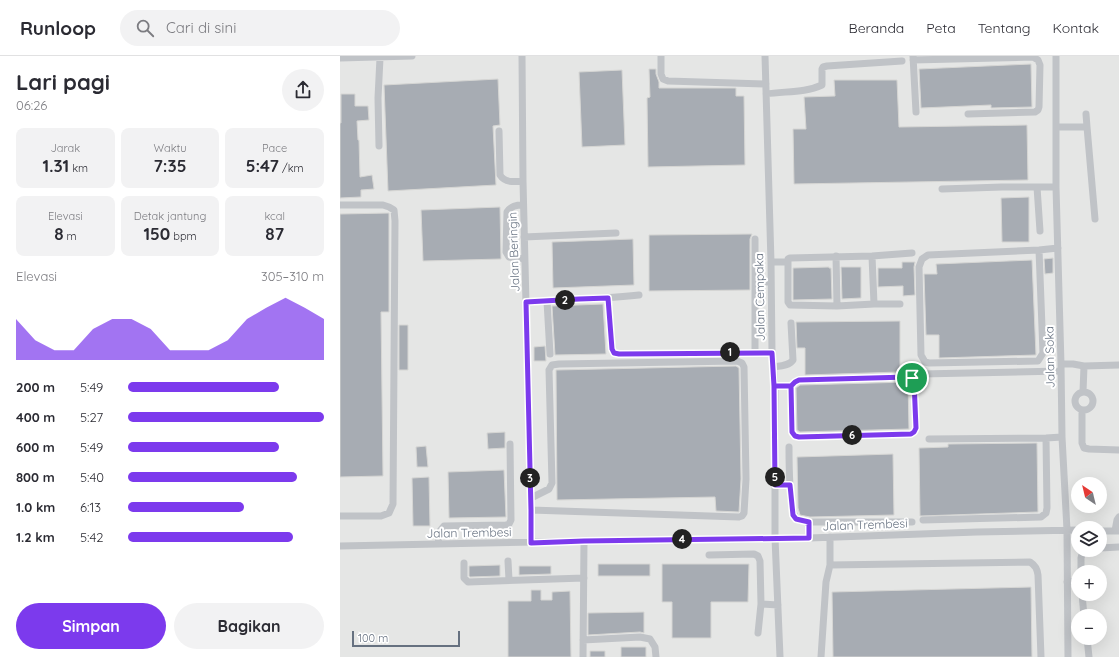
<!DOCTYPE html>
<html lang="id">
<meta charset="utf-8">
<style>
body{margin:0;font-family:Quicksand,sans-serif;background:#f2f2f3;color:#2b2b33;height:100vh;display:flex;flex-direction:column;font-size:15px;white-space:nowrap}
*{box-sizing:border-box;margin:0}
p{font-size:13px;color:#7c7c81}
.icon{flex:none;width:22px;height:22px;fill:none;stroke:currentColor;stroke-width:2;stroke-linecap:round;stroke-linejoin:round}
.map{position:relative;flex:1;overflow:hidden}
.side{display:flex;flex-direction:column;background:#fff;width:340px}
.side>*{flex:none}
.needle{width:26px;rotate:325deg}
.controls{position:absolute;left:731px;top:421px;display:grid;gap:8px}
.controls a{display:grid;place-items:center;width:36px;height:36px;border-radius:50%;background:#fff;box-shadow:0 4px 16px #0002;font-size:20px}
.scale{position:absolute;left:12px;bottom:10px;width:108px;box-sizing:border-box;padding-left:4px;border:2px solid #667180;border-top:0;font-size:11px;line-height:14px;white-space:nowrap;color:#667180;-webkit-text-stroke:3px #fff;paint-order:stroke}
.pin{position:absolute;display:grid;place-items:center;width:34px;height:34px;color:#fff;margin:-17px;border:2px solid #fff;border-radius:50%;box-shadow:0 1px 4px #0007}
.km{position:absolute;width:20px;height:20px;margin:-10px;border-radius:50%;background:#222;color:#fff;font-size:11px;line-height:20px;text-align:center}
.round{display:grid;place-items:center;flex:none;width:42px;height:42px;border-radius:21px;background:#f2f2f3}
.overview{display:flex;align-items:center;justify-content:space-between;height:68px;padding:0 16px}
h1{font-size:22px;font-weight:700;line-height:30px}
.figures{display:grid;grid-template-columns:repeat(3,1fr);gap:6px;height:68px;padding:4px 16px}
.figures div{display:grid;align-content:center;border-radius:8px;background:#f2f2f3;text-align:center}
.figures b{font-size:17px;font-weight:700}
.figures small{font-size:11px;font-weight:400}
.figures p{font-size:11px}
.chart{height:112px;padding:8px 16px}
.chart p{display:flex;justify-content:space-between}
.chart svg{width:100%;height:72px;margin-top:4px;fill:#7c3aed;opacity:.7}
.primary-button{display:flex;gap:8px;margin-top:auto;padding:8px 16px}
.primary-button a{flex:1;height:46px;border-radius:24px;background:#7c3aed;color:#fff;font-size:16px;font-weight:700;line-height:46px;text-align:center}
.primary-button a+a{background:#f2f2f3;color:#2b2b33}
ul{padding:0 16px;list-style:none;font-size:13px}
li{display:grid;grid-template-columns:64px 48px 1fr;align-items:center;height:30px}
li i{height:10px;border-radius:5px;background:#7c3aed}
header{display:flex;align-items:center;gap:24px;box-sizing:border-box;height:56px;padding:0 20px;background:#fff;border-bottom:1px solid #e1e1e2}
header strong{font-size:19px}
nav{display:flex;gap:22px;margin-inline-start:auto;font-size:14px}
.search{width:280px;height:36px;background:#f2f2f3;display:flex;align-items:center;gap:10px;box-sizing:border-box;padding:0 14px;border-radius:22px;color:#7c7c81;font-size:15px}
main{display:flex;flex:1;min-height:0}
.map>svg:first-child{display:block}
.built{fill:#e5e6e5;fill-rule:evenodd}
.building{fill:#a7acb3;stroke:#d6d6d4}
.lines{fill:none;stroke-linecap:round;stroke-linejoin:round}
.minor{stroke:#c0c3c7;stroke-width:7}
.route-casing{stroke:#fff;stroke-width:8}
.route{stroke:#7c3aed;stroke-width:5}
.labels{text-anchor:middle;stroke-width:4;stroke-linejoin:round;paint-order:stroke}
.street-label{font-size:12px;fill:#667180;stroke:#fff}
</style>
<header>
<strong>Runloop</strong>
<div class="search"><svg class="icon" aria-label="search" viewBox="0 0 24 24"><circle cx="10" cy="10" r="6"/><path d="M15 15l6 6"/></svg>Cari di sini</div>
<nav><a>Beranda</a><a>Peta</a><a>Tentang</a><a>Kontak</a></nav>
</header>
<main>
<section class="side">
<div class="overview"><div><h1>Lari pagi</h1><p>06:26</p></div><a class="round"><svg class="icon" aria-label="share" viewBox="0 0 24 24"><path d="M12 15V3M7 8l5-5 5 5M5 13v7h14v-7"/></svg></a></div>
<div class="figures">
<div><p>Jarak</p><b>1.31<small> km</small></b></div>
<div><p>Waktu</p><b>7:35</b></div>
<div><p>Pace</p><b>5:47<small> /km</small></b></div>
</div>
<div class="figures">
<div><p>Elevasi</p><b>8<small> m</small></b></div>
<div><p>Detak jantung</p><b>150<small> bpm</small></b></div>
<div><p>kcal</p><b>87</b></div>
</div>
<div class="chart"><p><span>Elevasi</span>305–310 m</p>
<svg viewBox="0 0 160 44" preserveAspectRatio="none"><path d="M0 44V19L10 32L20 38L30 38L40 25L50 19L60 19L70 25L80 38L90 38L100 38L110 32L120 19L130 12L140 6L150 12L160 19V44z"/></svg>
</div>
<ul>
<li><b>200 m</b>5:49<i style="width:77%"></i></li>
<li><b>400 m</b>5:27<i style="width:100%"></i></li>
<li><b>600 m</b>5:49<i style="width:77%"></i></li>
<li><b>800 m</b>5:40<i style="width:86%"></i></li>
<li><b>1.0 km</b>6:13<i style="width:59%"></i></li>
<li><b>1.2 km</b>5:42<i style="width:84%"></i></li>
</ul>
<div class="primary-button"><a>Simpan</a><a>Bagikan</a></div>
</section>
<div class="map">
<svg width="779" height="601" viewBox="0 0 779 601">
<rect width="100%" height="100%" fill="#f4f5f1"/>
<path class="built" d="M0,0H779V601H0ZM738,428H760V450H738ZM738,472H760V494H738ZM738,516H760V538H738ZM738,560H760V582H738Z"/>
<path class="building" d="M691,8L692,51L651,52V49L581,52L579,13Z
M309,13H316V18L319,26V32H396V40H404L405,109L308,111L307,42L310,41Z
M282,14L285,89L242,91L239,16Z
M158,23L160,69L153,70L156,129L48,135L44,29Z
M494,24H557L559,71L687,69L688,124L454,128L453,73H466L464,41L495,40Z
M1,38H15V50H28L29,64L17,65L18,84H19L20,121L32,119L34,133L21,134V141L0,142V67H1Z
M689,141V186H662L661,142Z
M160,151L161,203L83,205L81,154Z
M49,157V256H41L43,420L0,421V158Z
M412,178L410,183V234L309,235V179Z
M293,183L294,229L213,232L212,186Z
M713,202V217L705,218L704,203Z
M692,204L696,299L599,302V279H586L584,218H597L596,208Z
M562,206H575L574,211L575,239L563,240V230L538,231V212H562Z
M489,211V212H491L492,243L453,244V212Z
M501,211H521V242L502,243Z
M263,248L266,298L215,299L212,250Z
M560,265V316L465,319V292H457L456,266Z
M59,269H68V314H59Z
M205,290L206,305H194V291Z
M396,310L399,312L401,423L399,456L376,455L375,441L217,444L216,314Z
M568,326L569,373L460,376L457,374L456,332L460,329Z
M165,376V392L148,393L147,377Z
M697,387L698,456L580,460L579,392L608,391V388Z
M86,390L88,411H77L76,391Z
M553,398L554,459L470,461L460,459L458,452L457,401Z
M164,414L166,461L109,462L108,416Z
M89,421L90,470H73L72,422Z
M258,508H310V520H258Z
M322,508H409L408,546H371V582H332V546H322Z
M160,509V520L130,521L129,520V510Z
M179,510H211V518L179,519Z
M691,531L692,601H493L492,536Z
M191,534H201V544H212V536L230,535L231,601H168V545H191Z
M304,556V577L300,576L248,579V557Z
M281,591H306V601H281Z
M250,595H265V601H250Z"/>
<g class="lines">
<path class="minor" d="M182,0L183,125L191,454V487
M321,0V18L323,23L328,25L426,28
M425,0L431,206L432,297L435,330V482L440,601
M573,0L576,56
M716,0V131L721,308L722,381L727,474L728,601
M0,2L72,0
M573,4L693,1L698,4L700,9L699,51L698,54L695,56L628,58
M426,38C445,35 465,37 482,29V13L483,11L487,10L562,5
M716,71H747L746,58
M747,71L755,163
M159,75L160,119C165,127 174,126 183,125
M39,90L38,42L40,2
M697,131L700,175
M602,133L662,131H716
M0,149H43L49,151L54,154L55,165L53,448L49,457L41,460H0
M183,149C176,149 171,150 167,156L166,196L169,201L184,203
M184,181L276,177
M699,194L703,297L698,305L589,307L585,306L581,299L579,211L582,203L588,199L699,194L718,192
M496,200L497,250
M532,200L534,248
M431,206H448
M415,226H431
M268,242L272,293L274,297L279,298L432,297
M207,245L210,298
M186,246C224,244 261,243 299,239
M560,248H534L497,250L450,249L448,246V203L450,202L532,200L572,197
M415,296V183
M721,308H733L744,310L779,309
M433,311C440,310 449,310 453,304L451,267
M572,322L577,319L581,318L721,315
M435,330H451L452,376L455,380L459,381L571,378L574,376L576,372L574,325L572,322L568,321L459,324L455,326L451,330
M743,336L744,310
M735 345a9 9 0 1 1 18 0a9 9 0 1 1-18 0Z
M742,354V387L744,392L749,393L779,394
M589,383L706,382L722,381
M449,391C449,408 449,451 456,463L469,466V482
M435,429H450
M191,442L209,433L212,427L209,314L212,309L219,308L397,305L402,307L404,311L406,423L404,457L402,460L399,461L191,454
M583,464L701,461L706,457L707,452L706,382
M469,466H572
M760,475H779
M775,475L777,464L779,461
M98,488L100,475L104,470L166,469L169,468L171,464L170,388
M0,490L244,485L469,482L637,476L738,474
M760,492L779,491
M369,499L414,498L418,500L420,505L421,548L438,549
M168,505L169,524
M124,507V522L128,526L244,522
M490,509L690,506C696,510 697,513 698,519L701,601
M741,516V502L743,495L746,494
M727,526L738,525
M742,538L744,560
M418,577L421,548
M747,582L749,601
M243,584L300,581L310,583L315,591L316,601
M243,601L244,485
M481,601L486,526L490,509V481"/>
</g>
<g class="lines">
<g class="route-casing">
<path id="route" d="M572,322L568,321L459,324L455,326L451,330H434L432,297L279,298L274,297L272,293L268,242L239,243L186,246L191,454V487L244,485L469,482V466L456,463L453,459L450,429H435L434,330H451L452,376L455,380L459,381L571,378L574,376L576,372L574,325L572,322"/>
</g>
<use href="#route" class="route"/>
</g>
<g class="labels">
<g class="street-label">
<text transform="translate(174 196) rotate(-92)" y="4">Jalan Beringin</text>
<text transform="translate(420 241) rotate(-91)" y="4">Jalan Cempaka</text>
<text transform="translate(710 301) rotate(-91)" y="4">Jalan Soka</text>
<text transform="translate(525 469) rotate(-2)" y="4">Jalan Trembesi</text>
<text transform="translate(129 477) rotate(-1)" y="4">Jalan Trembesi</text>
</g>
</g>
</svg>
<div class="controls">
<a><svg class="needle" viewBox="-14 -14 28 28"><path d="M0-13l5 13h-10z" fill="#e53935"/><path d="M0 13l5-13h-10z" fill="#7c7c81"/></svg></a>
<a><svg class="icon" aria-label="layers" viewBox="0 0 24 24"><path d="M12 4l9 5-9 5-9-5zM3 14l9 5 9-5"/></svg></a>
<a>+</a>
<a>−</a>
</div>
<div class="scale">100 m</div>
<div class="pin" style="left:572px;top:322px;background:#1e9e55"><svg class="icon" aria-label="arrive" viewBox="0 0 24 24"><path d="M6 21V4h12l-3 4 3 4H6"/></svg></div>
<b class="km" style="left:390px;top:296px">1</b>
<b class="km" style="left:225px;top:244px">2</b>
<b class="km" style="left:190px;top:422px">3</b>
<b class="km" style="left:342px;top:483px">4</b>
<b class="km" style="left:435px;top:421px">5</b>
<b class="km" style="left:512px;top:379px">6</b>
</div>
</main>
